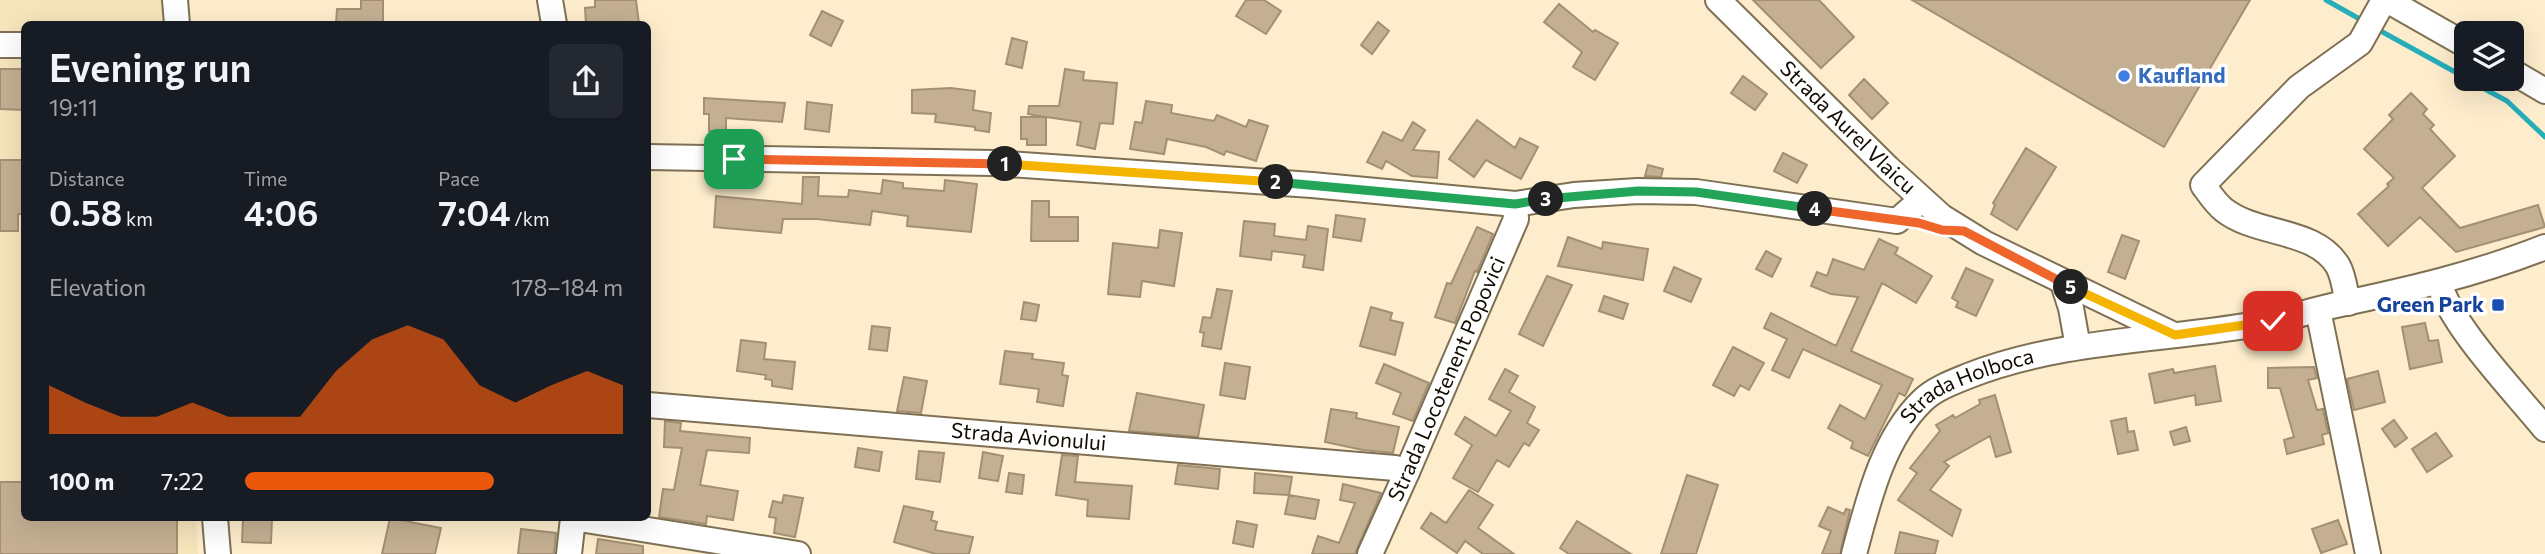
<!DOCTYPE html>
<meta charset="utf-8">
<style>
body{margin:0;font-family:Commissioner,sans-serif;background:#242831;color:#f1f3f6;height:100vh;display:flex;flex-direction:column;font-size:26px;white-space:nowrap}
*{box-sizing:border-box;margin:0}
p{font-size:23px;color:#9ea1a6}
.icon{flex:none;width:38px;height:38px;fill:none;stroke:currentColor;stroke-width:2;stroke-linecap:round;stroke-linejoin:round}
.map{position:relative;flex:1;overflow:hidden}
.drawer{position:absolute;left:21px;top:21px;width:630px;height:500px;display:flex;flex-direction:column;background:#171b24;border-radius:10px;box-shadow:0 7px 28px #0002}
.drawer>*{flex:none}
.controls{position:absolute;left:2454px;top:21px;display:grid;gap:14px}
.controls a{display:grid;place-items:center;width:70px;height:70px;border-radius:10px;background:#171b24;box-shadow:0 7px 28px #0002;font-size:35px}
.pin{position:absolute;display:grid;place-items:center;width:60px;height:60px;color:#fff;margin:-30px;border-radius:14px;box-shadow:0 4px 10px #0006}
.km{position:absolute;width:35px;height:35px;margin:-18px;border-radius:50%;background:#222;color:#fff;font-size:19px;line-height:35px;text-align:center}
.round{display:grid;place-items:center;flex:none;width:74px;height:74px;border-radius:10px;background:#242831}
.overview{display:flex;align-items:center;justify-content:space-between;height:119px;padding:0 28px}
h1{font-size:38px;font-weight:600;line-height:52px}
.stats{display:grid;grid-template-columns:repeat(3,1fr);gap:10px;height:119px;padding:7px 28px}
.stats div{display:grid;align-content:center}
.stats b{font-size:35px;font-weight:600}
.stats small{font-size:19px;font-weight:400}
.stats p{font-size:19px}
.chart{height:196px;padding:14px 28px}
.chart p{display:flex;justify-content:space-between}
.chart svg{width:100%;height:126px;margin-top:7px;fill:#ea580c;opacity:.7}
ul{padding:0 28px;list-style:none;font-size:23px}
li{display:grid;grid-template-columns:112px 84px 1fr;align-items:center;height:52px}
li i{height:18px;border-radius:9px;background:#ea580c}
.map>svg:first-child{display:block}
.built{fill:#f6e4bb}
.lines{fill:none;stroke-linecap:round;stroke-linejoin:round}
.stream{stroke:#26adba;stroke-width:5}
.building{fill:#c4af92;stroke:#a48f73;stroke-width:2}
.minor-casing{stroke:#7e7052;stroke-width:28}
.minor{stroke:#fff;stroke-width:24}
.split-1-casing{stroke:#fff;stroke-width:14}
.split-2-casing{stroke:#fff;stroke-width:14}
.split-3-casing{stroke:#fff;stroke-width:14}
.split-4-casing{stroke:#fff;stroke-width:14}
.split-5-casing{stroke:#fff;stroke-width:14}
.split-6-casing{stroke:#fff;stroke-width:14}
.split-1{stroke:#f0652b;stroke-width:9}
.split-2{stroke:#f5b400;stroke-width:9}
.split-3{stroke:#22a559;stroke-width:9}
.split-4{stroke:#22a559;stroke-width:9}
.split-5{stroke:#f0652b;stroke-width:9}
.split-6{stroke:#f5b400;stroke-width:9}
.shop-dot{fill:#3f7fe0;stroke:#fff;stroke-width:2.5}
.transit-dot{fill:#1a4fb4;stroke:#fff;stroke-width:2.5}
.labels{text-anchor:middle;stroke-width:7;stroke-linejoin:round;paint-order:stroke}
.shop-label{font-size:21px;font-weight:bold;fill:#366cbe;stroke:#fff;text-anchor:start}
.street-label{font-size:21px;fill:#110b02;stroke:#fff}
.transit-label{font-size:21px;font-weight:bold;fill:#164399;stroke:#fff;text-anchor:end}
</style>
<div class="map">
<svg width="2545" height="554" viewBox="0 0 2545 554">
<rect width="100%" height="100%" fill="#fdedcc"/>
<path class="built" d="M0,0H162L164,24H24V518H196L198,554H0Z"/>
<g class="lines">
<path class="stream" d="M2326,0L2365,22
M2377,29L2466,78
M2466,79L2507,101L2545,137"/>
</g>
<path class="building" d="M361,0H383V24H336L337,9H361Z
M595,0H636L639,24H586L585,8L595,7Z
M1246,0H1264L1281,11L1266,34L1236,16Z
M1753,0H1819L1854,37L1821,68Z
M1912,0H2250L2164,147Z
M1559,4L1593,32L1595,30L1618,43L1595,80L1573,67L1582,52L1544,22Z
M822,11L843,21L831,46L810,35Z
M1378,22L1389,31L1372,54L1361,45Z
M1012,38L1027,42L1022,68L1006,64Z
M0,69H24V110L0,109Z
M1065,69L1084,72L1083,80L1117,83L1113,124L1100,123L1095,149L1077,145L1081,122L1046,117V145H1027V139H1021V117H1045L1028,114L1029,106H1059Z
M1743,76L1767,94L1755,110L1731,93Z
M1864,79L1888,103L1872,119L1849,95Z
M951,88L975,91L973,110L991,113L989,132L975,130V127L935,122L936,114L912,113V90Z
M2411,93L2427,109L2423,114L2434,125L2430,129L2455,156L2422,188L2460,228L2538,205L2545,227L2456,252L2420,217L2388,246L2358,214L2389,186L2387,184L2394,178L2364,149L2393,119L2389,115Z
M704,98L785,103L782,122L726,118V131H709V114H704Z
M1146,101L1172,105L1171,113L1214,121L1217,115L1246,127L1249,120L1268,126L1256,161L1226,151L1224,155L1206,147L1167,139L1164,154L1130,149L1135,122L1142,123Z
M807,102L832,105L829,132L805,129Z
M1477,120L1515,148L1520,138L1538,147L1521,179L1486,160L1474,177L1449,159Z
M1413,122L1425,130L1413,150L1439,152L1437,178L1412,176L1386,161L1382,169L1367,162L1383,132L1402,141Z
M2026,148L2056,167L2017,230L1991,214L1995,205L1993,203Z
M1783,153L1807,165L1797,183L1774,171Z
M0,160H24V214H18V231H0Z
M1648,165L1663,169L1661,177L1645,176Z
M803,177H819L818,196L848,197L849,190L881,194L883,180L903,183V188L944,191L945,180L977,184L971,232L907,226L908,216L872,211L870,225L817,219H783L781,233L714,227L716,196L802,204Z
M1032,201H1049V217H1078V241H1031Z
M1336,215L1365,219L1361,241L1333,237Z
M1244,221L1275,224L1274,236L1306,240L1308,226L1328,229L1323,270L1303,267L1305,255L1272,251L1271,260L1240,256Z
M1477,227L1493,234L1477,272L1475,271L1455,323L1435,317L1447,283L1451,284Z
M1160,230L1182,233L1174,286L1142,281L1140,297L1108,294L1113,243L1158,248Z
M2122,235L2139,241L2125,279L2108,272Z
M1568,237L1602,249L1603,242L1648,249L1643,280L1558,266Z
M1879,239L1898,248L1895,254L1932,276L1916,303L1882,283L1851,351L1913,379L1905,396L1899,393L1868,456L1851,448L1853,442L1828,428L1840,405L1865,419L1882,385L1803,349L1789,378L1772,370L1787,339L1764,328L1771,313L1836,346L1858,297L1831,294L1811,286L1817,272L1827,276L1833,259L1864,270Z
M1766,251L1781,259L1772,277L1756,269Z
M1674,267L1701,279L1691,302L1664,291Z
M1966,268L1993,280L1976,316L1956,307L1958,302L1952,298Z
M1547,276L1572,285L1543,346L1519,334Z
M1217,289L1232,291L1221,349L1202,346L1204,333L1200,332L1203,317L1211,318Z
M1604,296L1628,304L1623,319L1599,311Z
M1024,302L1039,305L1036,321L1021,319Z
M1371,307L1392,313L1390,320L1403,323L1395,355L1360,346Z
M2425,323L2429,341L2438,340L2442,362L2410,369L2402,327Z
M872,326L890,328L887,351L869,349Z
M741,340L766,343L764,359L795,362L792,389L772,386V380L765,379L766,375L737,371Z
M1733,347L1764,363L1749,390L1740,385L1734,396L1713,385Z
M1005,351L1033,354L1032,359L1064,363L1062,375L1068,376L1063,406L1037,402L1039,389L1000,384Z
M1225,363L1250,367L1245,399L1220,395Z
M1384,364L1429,383L1413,421L1393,414L1401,393L1376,383Z
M2215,366L2221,401L2196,405L2195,395L2155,403L2149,374L2173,369L2174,373Z
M2314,367L2317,378L2308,380L2317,410L2323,409L2328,433L2322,435L2324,444L2287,454L2284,440L2294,437L2280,388H2268V368Z
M1505,369L1518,376L1509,392L1535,407L1527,423L1539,430L1529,446L1524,443L1509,467L1497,460L1478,492L1453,478L1472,445L1455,434L1465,417L1496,436L1511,411L1489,399Z
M2378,371L2385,402L2354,410L2347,379Z
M904,377L927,381L921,413L897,411Z
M1137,393L1204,405L1198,437L1129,431Z
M1995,395L2011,452L1996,457L1990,436L1944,462L1949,466L1930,490L1961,510L1952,536L1898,500L1917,473L1910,468L1940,431L1936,425L1953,415L1955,418L1980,404L1979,400Z
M1331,409L1357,413L1356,418L1399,427L1393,453L1363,450L1325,442Z
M2126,418L2128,432L2134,431L2138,450L2118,454L2111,421Z
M2394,420L2407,438L2395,447L2382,429Z
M665,421L681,423L680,431L750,438L749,453L707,450L700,485L738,491L733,520L707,516L706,524L659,517L663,489L674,490L682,448L664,447Z
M2186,427L2190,441L2174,445L2170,432Z
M2436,433L2452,456L2427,472L2412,449Z
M858,448L882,452L879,471L855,467Z
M919,451L944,453L940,482L916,479Z
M983,452L1003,456L998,481L979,478Z
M1062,455L1078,456L1075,482L1132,486L1129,519L1087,516L1088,500L1056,495Z
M1178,465L1220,469L1218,489L1175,484Z
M1009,473L1024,475L1022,494L1006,492Z
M1255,473L1292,477L1289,495L1319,500L1315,519L1285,514L1289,495L1254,493Z
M1687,475L1718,485L1696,554H1661Z
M0,482H24V518H177V554H0Z
M1343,484L1381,493L1355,554H1312L1318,536L1339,543L1355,503L1340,500Z
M1469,490L1493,505L1478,528L1514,554H1483L1465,541L1457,553L1421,528L1431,513L1446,523Z
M784,495L803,498L795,537L774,533L776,518L769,517L773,501L782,503Z
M904,506L933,512L931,520L937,522L935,530L973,537L969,554H936L894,542Z
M1828,507L1844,514L1846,509L1850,510L1840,554H1822L1831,531L1819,526Z
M243,518H272L271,543L242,542Z
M390,518L441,528L435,554H382Z
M2338,520L2347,544L2321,553L2312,529Z
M1237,521L1257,525L1253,547L1233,543Z
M1577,521L1631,554H1569L1560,548Z
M521,529L556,533L554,554H518Z
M1900,532L1938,541L1935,554H1895Z
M598,539L643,546V554H596Z"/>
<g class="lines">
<g class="minor-casing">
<g id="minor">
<path d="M175,0L177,24"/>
<path d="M550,0L554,24"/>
<path id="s1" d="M1718,0L1888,168L1942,217L1984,243L2174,335"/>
<path d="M2387,0L2466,45"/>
<path d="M0,45H24"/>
<path d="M2511,71L2545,91"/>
<path d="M648,157L993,163L1312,185L1515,204L1574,195L1638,191L1696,192L1897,221L1921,200"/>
<path d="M2439,282C2450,325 2516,393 2545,429"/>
<path d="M2063,283L2071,308L2078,347"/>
<path d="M2348,303C2345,291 2344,277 2338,266C2315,228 2257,236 2224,210C2216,204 2209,193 2203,185L2299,87L2360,43L2384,0"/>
<path d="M2318,310L2368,554"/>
<path id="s2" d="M648,405L1395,468L1407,472"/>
<path d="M215,518L218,554"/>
<path d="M573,518L798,554"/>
<path d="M569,554L573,518"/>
<path id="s3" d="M1370,554L1407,472L1516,219L1515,204"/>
<path id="s4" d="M1854,554C1868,502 1882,440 1922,401C1934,389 1953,382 1968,376C2064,338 2169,341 2269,322C2292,317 2314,310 2336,305C2407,290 2477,274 2545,247"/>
</g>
</g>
<use href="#minor" class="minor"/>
</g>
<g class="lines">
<g class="split-1-casing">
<path id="split-1" d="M734,159L1005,164"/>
</g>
<g class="split-2-casing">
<path id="split-2" d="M1005,164L1276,182"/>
</g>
<g class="split-3-casing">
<path id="split-3" d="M1276,182L1515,204L1546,199"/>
</g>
<g class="split-4-casing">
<path id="split-4" d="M1546,199L1638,191L1696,192L1815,209"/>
</g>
<g class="split-5-casing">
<path id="split-5" d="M1815,209L1919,223L1942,230L1964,231L2071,287"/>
</g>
<g class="split-6-casing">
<path id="split-6" d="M2071,287L2175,335L2273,321"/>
</g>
<use href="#split-1" class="split-1"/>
<use href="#split-2" class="split-2"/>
<use href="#split-3" class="split-3"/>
<use href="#split-4" class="split-4"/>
<use href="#split-5" class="split-5"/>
<use href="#split-6" class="split-6"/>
</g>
<circle class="shop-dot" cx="2124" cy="76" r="7"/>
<rect class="transit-dot" x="2491" y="298" width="14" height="14" rx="3.5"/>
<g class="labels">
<g class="shop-label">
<text x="2138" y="83">Kaufland</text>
</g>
<g class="street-label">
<text dy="7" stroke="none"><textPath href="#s1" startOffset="182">Strada Aurel Vlaicu</textPath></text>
<text dy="7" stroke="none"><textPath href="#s3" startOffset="191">Strada Locotenent Popovici</textPath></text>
<text dy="7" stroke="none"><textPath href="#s4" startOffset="217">Strada Holboca</textPath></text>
<text dy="7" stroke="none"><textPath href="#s2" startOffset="382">Strada Avionului</textPath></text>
</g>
<g class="transit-label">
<text x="2484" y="312">Green Park</text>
</g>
</g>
</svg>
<div class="controls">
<a><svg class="icon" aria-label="layers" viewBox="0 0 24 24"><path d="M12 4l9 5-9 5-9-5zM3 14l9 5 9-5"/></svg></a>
</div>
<div class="pin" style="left:734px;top:159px;background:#1e9e55"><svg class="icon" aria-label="arrive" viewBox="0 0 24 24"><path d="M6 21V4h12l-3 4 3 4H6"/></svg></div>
<div class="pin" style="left:2273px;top:321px;background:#d93025"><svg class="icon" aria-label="check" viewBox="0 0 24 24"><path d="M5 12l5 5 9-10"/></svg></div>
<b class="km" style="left:1005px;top:164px">1</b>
<b class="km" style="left:1276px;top:182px">2</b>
<b class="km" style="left:1546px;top:199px">3</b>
<b class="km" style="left:1815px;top:209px">4</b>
<b class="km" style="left:2071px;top:287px">5</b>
<section class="drawer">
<div class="overview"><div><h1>Evening run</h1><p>19:11</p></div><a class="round"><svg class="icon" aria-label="share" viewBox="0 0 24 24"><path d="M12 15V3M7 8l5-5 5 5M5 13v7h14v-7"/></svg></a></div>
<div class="stats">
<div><p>Distance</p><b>0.58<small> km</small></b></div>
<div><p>Time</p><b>4:06</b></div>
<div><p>Pace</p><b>7:04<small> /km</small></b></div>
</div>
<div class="chart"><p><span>Elevation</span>178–184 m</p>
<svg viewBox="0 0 160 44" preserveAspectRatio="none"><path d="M0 44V27L10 33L20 38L30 38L40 33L50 38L60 38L70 38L80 22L90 11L100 6L110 11L120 27L130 33L140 27L150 22L160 27V44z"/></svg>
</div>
<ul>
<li><b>100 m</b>7:22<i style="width:66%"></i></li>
</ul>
</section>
</div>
